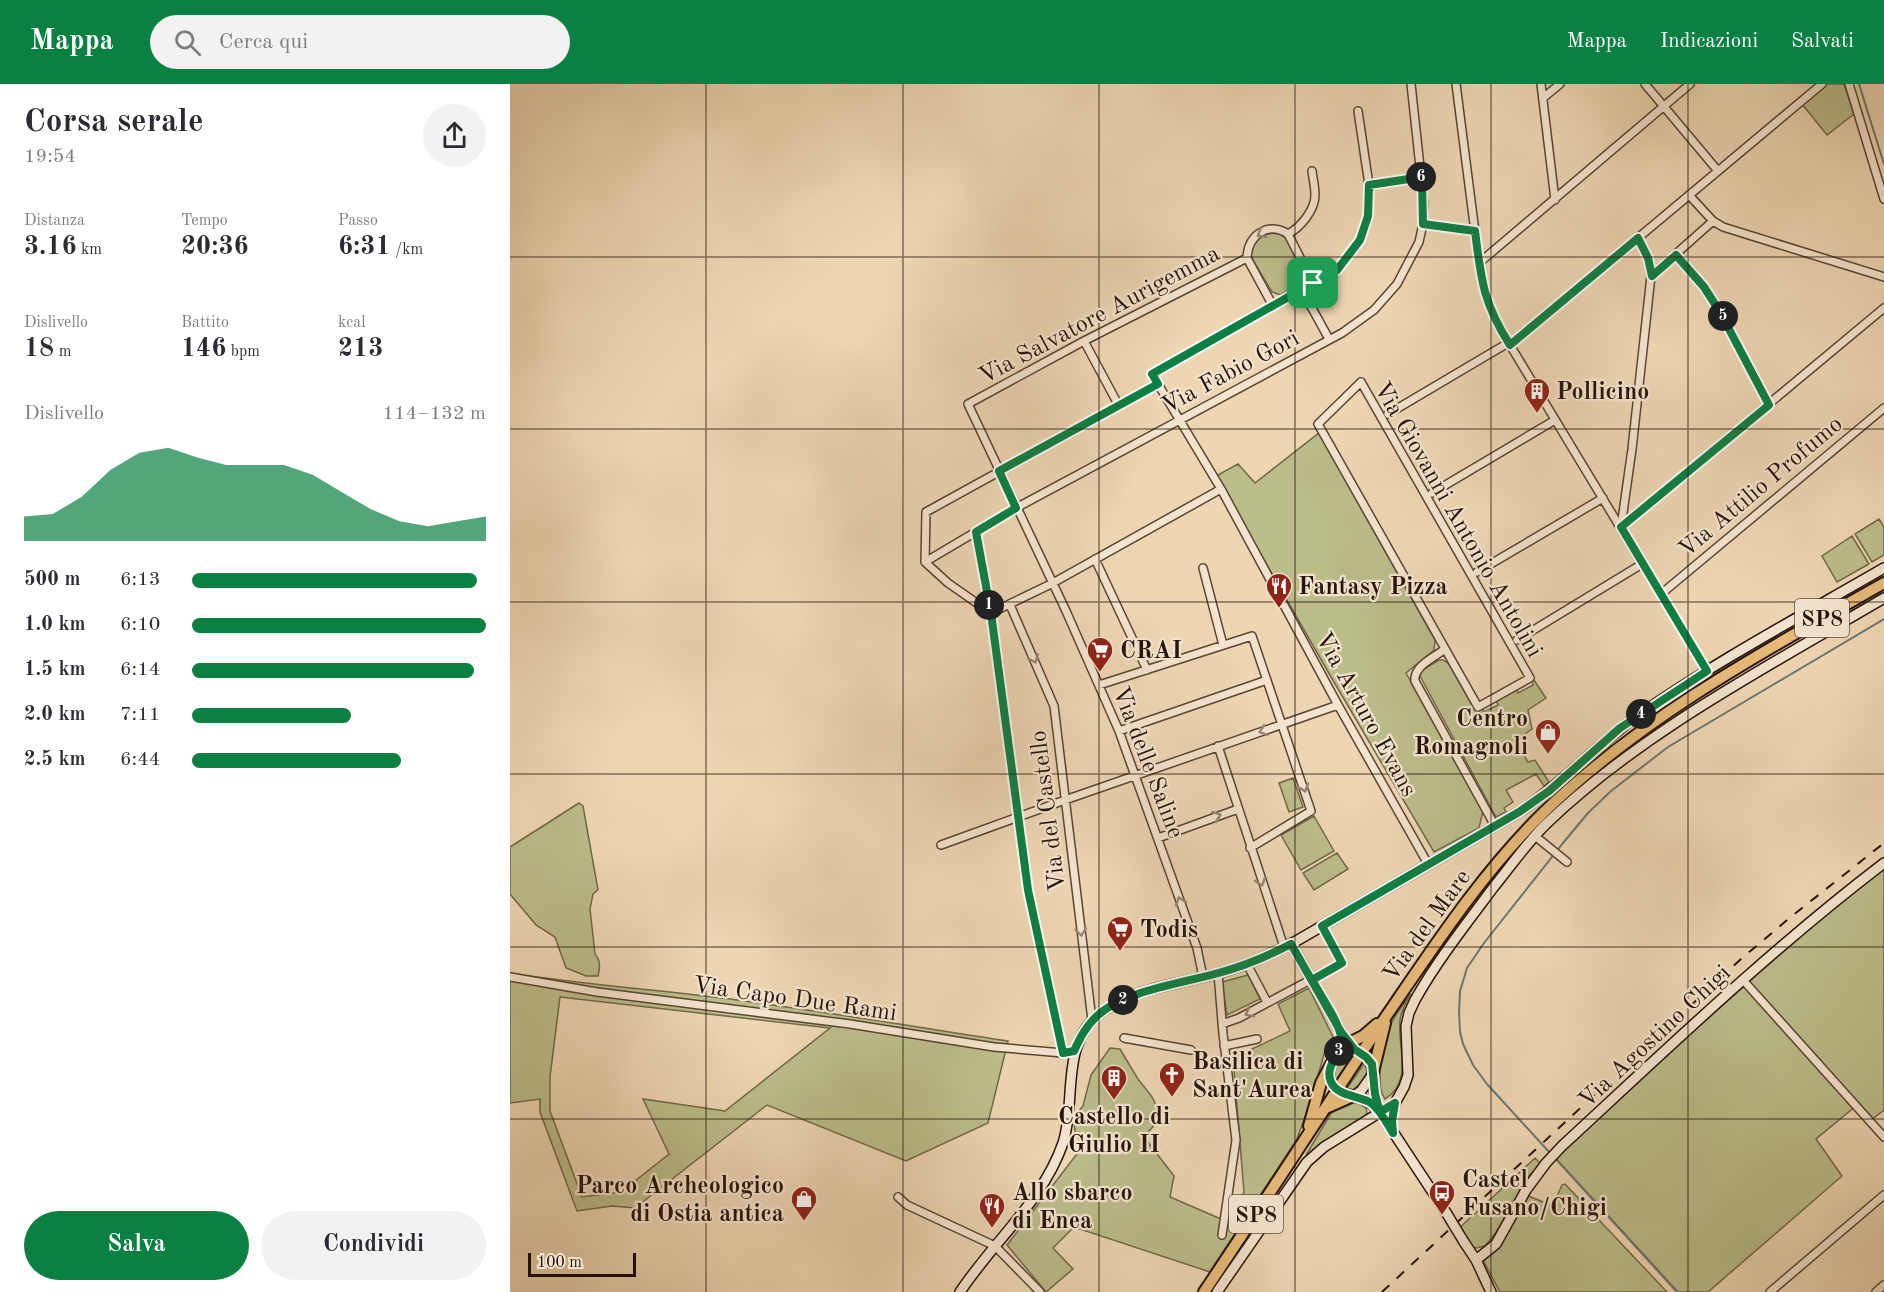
<!DOCTYPE html>
<html lang="it">
<meta charset="utf-8">
<style>
body{margin:0;font-family:"Old Standard TT",serif;background:#f2f2f3;color:#2b2b33;height:100vh;display:flex;flex-direction:column;font-size:22px;white-space:nowrap}
*{box-sizing:border-box;margin:0}
p{font-size:20px;color:#7c7c81}
.icon{flex:none;width:33px;height:33px;fill:none;stroke:currentColor;stroke-width:2;stroke-linecap:round;stroke-linejoin:round}
.map{position:relative;flex:1;overflow:hidden}
.side{display:flex;flex-direction:column;background:#fff;width:510px}
.side>*{flex:none}
.scale{position:absolute;left:18px;bottom:15px;width:108px;box-sizing:border-box;padding-left:6px;border:3px solid #271409;border-top:0;font-size:16px;line-height:21px;white-space:nowrap;color:#271409;-webkit-text-stroke:4px #f4e4ce;paint-order:stroke}
.pin{position:absolute;display:grid;place-items:center;width:51px;height:51px;color:#fff;margin:-26px;border-radius:12px;box-shadow:0 3px 9px #0006}
.km{position:absolute;width:30px;height:30px;margin:-15px;border-radius:50%;background:#222;color:#fff;font-size:16px;line-height:30px;text-align:center}
.round{display:grid;place-items:center;flex:none;width:63px;height:63px;border-radius:32px;background:#f2f2f3}
.headline{display:flex;align-items:center;justify-content:space-between;height:102px;padding:0 24px}
h1{font-size:33px;font-weight:700;line-height:45px}
.figures{display:grid;grid-template-columns:repeat(3,1fr);gap:9px;height:102px;padding:6px 24px}
.figures div{display:grid;align-content:center}
.figures b{font-size:26px;font-weight:700}
.figures small{font-size:16px;font-weight:400}
.figures p{font-size:16px}
.chart{height:168px;padding:12px 24px}
.chart p{display:flex;justify-content:space-between}
.chart svg{width:100%;height:108px;margin-top:6px;fill:#0b8043;opacity:.7}
.button{display:flex;gap:12px;margin-top:auto;padding:12px 24px}
.button a{flex:1;height:69px;border-radius:36px;background:#0b8043;color:#fff;font-size:24px;font-weight:700;line-height:69px;text-align:center}
.button a+a{background:#f2f2f3;color:#2b2b33}
ul{padding:0 24px;list-style:none;font-size:20px}
li{display:grid;grid-template-columns:96px 72px 1fr;align-items:center;height:45px}
li i{height:15px;border-radius:8px;background:#0b8043}
header{display:flex;align-items:center;gap:36px;box-sizing:border-box;height:84px;padding:0 30px;background:#0b8043;color:#fff}
header strong{font-size:28px}
nav{display:flex;gap:33px;margin-inline-start:auto;font-size:21px}
.search{width:420px;height:54px;background:#f2f2f3;display:flex;align-items:center;gap:15px;box-sizing:border-box;padding:0 21px;border-radius:33px;color:#7c7c81;font-size:22px}
main{display:flex;flex:1;min-height:0}
.map>svg:first-child{display:block}
.green{fill:#bbbd8b;stroke:#71684a;stroke-width:1.5;fill-rule:evenodd}
.lines{fill:none;stroke-linecap:round;stroke-linejoin:round}
.stream{stroke:#6d7670;stroke-width:2}
.street-casing{stroke:#594434;stroke-width:10}
.secondary-casing{stroke:#271409;stroke-width:12}
.primary-casing{stroke:#271409;stroke-width:14}
.street{stroke:#f4e4ce;stroke-width:7}
.secondary{stroke:#f4e4ce;stroke-width:9}
.primary{stroke:#e7bb7a;stroke-width:10}
.rail{stroke:#271409;stroke-width:2;stroke-dasharray:10 10;stroke-linecap:butt}
.secondary-bridge-casing{stroke:#271409;stroke-width:12;stroke-linecap:butt}
.secondary-bridge{stroke:#f4e4ce;stroke-width:9}
.oneway{stroke:#988675}
.route-casing{stroke:#fff;stroke-width:12}
.route{stroke:#0b8043;stroke-width:8}
.grid{fill:none;stroke:#271409;stroke-width:1.5;stroke-opacity:0.55}
.labels{text-anchor:middle;stroke-width:4.5;stroke-linejoin:round;paint-order:stroke}
.shield{fill:#f4e4ce;stroke:#645244;stroke-width:1.5}
.shield-label{font-size:22px;font-weight:bold;fill:#271409}
.street-label{font-size:24px;fill:#271409;stroke:#f4e4ce}
.poi-label{font-size:24px;font-weight:bold;fill:#271409;stroke:#f4e4ce;text-anchor:start}
</style>
<header>
<strong>Mappa</strong>
<div class="search"><svg class="icon" aria-label="search" viewBox="0 0 24 24"><circle cx="10" cy="10" r="6"/><path d="M15 15l6 6"/></svg>Cerca qui</div>
<nav><a>Mappa</a><a>Indicazioni</a><a>Salvati</a></nav>
</header>
<main>
<section class="side">
<div class="headline"><div><h1>Corsa serale</h1><p>19:54</p></div><a class="round"><svg class="icon" aria-label="share" viewBox="0 0 24 24"><path d="M12 15V3M7 8l5-5 5 5M5 13v7h14v-7"/></svg></a></div>
<div class="figures">
<div><p>Distanza</p><b>3.16<small> km</small></b></div>
<div><p>Tempo</p><b>20:36</b></div>
<div><p>Passo</p><b>6:31<small> /km</small></b></div>
</div>
<div class="figures">
<div><p>Dislivello</p><b>18<small> m</small></b></div>
<div><p>Battito</p><b>146<small> bpm</small></b></div>
<div><p>kcal</p><b>213</b></div>
</div>
<div class="chart"><p><span>Dislivello</span>114–132 m</p>
<svg viewBox="0 0 160 44" preserveAspectRatio="none"><path d="M0 44V34L10 33L20 26L30 15L40 8L50 6L60 10L70 13L80 13L90 13L100 17L110 24L120 31L130 36L140 38L150 36L160 34V44z"/></svg>
</div>
<ul>
<li><b>500 m</b>6:13<i style="width:97%"></i></li>
<li><b>1.0 km</b>6:10<i style="width:100%"></i></li>
<li><b>1.5 km</b>6:14<i style="width:96%"></i></li>
<li><b>2.0 km</b>7:11<i style="width:54%"></i></li>
<li><b>2.5 km</b>6:44<i style="width:71%"></i></li>
</ul>
<div class="button"><a>Salva</a><a>Condividi</a></div>
</section>
<div class="map">
<svg width="1374" height="1208" viewBox="0 0 1374 1208">
<rect width="100%" height="100%" fill="#eed6b3"/>
<filter id="stains"><feTurbulence type="fractalNoise" baseFrequency=".00333" numOctaves="4"/><feColorMatrix values="0 0 0 0 .2 0 0 0 0 .09 0 0 0 0 .02 0 0 0 .5 -.17"/></filter>
<radialGradient id="worn" r=".72"><stop offset=".6" stop-color="#630" stop-opacity="0"/><stop offset="1" stop-color="#630" stop-opacity=".3"/></radialGradient>
<path class="green" d="M1317,0H1334L1344,30L1317,51L1292,20Z
M757,148L769,149L778,156L799,196L770,211L762,208L741,173C740,161 747,153 757,148Z
M809,349L925,556L924,566L896,589L973,727L969,744L924,768L821,593L706,392L728,380L745,399Z
M1369,435L1374,443V471L1362,478L1345,450Z
M1342,452L1359,480L1327,498L1312,472Z
M929,576H933L939,580L965,626L972,624L974,628L988,621L986,616L1006,605L1008,609L1023,601L1022,597L1024,596L1036,614L1018,626L1022,645L1009,654L1018,668L1014,671L1018,678L1025,676L1039,698L1034,702L1026,690L996,706L1003,718L994,724L996,728L986,733L910,592L911,587Z
M783,694L793,723L779,728L769,699Z
M69,719L73,722L88,806L83,810L80,825L85,870C91,877 90,884 88,892H76L56,884L45,853L26,841L0,810V763Z
M804,732L824,767L791,786L771,751Z
M827,769L838,785L804,806L793,789Z
M1374,779V1026L1360,1037L1346,1022L1306,1055L1332,1092L1198,1208H1168L1041,1069L1233,896Z
M0,889C75,901 151,906 227,916C317,928 407,943 498,957L478,1039L396,1077L257,1021L125,1124L102,1122L67,1127L30,1028V1015L0,1019ZM50,913L320,944L215,1027L133,1015L159,1070L111,1108L72,1113L40,1027V993Z
M738,891L750,915L717,931L712,898Z
M799,904L825,957L815,967L800,1019L787,1055L700,1188L564,1143L543,1164L563,1185L536,1208L497,1161L573,1062L565,1047L564,1038L567,1029L573,1022L581,991L600,964L610,965C616,975 622,985 628,995C641,1013 648,1013 646,1039L634,1053L664,1092L660,1113L718,1138L734,1108L723,974L780,947L768,920Z
M901,910C896,918 891,927 890,936C887,964 904,997 875,1015C870,1008 870,1001 870,992C870,956 879,938 901,910Z
M845,969L826,996L822,991C826,978 831,971 845,969Z
M856,977C861,989 852,999 843,1006L837,1004Z
M842,1018L850,1020L856,1024L857,1029L855,1032L796,1071L826,1021Z
M1025,1074L1031,1080L1019,1092L985,1150L975,1162L966,1164L960,1163L947,1146Z
M1055,1100L1157,1208H990L973,1176L988,1165L1016,1111L1043,1122L1052,1101Z"/>
<g class="lines">
<path class="stream" d="M1349,0L1374,80
M1040,1069L977,1000L963,981L953,960L950,948L949,928L950,907L957,884L974,859L1053,759L1078,729L1101,707L1158,663L1374,535
M1044,1073L1167,1208"/>
<g class="street-casing">
<path id="street" d="M946,0L969,179C974,212 983,233 1000,261L1197,587
M1031,0L1045,116
M1135,0L1208,87
M1339,0L1374,115
M1033,14L1050,0
M848,27L859,101L858,132L850,156L827,186L642,290L711,405L828,621L918,780
M859,101L912,93
M1179,111L1203,137L1213,143L1374,193
M913,140L965,147
M778,150C791,143 805,126 805,111C805,103 803,95 802,87
M1166,171L1194,203L1210,228L1259,321
M969,179L1180,0
M1141,192L1203,137
M792,206L819,255
M763,222L737,174C738,151 758,137 778,150L803,199
M574,257L609,322
M1000,261L1312,0
M851,298L1020,594L968,623L808,340Z
M648,300L416,428L415,478L438,499L481,529L541,500L711,405
M878,330L998,259
M922,409L1045,336
M1111,443L1374,224
M1111,443L1122,365L1141,192L1138,174L1128,154
M466,448L481,529L518,806L553,969
M585,475L637,586
M415,478L506,424L832,249L864,226L887,200L909,158L913,140L914,120L901,0
M693,484L713,561
M967,488L1093,414
M1151,510L1374,324
M500,521L544,622L582,936
M1007,556L1132,480
M935,565C925,573 903,582 905,597L985,742
M589,601L742,552L801,727L740,764
M609,647L757,596
M708,662L774,863
M1025,752L1057,778
M648,754L728,725
M431,761L555,716L828,621
M737,880L757,918
M708,889L713,950L726,1056L712,1151
M0,893L87,908L340,940L484,963L553,969L564,967
M693,893L687,864L609,647L556,527L458,320L574,257L737,174
M1233,896L1374,1053
M712,940L729,934L832,879L812,842
M614,954L681,966
M714,962L747,955
M388,1113L397,1121L485,1162L530,1208
M1260,1208L1374,1111
M1366,1208L1374,1201"/>
</g>
<g class="secondary-casing">
<path id="secondary" d="M781,860L831,948L842,963
M831,969L844,965C865,973 862,986 864,1005C865,1013 868,1020 870,1028L937,1130
M820,982C816,1006 832,1008 850,1014C858,1016 864,1022 870,1028
M843,1012L851,1007L863,990
M882,1047V1033L885,1019
M954,1158L966,1176L981,1208
M966,1176L986,1160L1016,1106L1036,1079L1052,1062C1157,965 1260,866 1374,779
M450,1208C483,1158 533,1117 553,1059C567,1015 549,959 592,928C624,904 674,899 713,888C739,881 764,869 788,856L1009,728C1051,701 1085,662 1126,633C1205,578 1291,532 1374,484
M707,1208L797,1078L814,1063L885,1019L894,1003L898,991L896,942L899,929L905,916C927,877 956,840 983,804C1000,783 1016,760 1035,741C1131,648 1259,582 1374,514"/>
</g>
<g class="primary-casing">
<path id="primary" d="M828,971L839,959L853,952L867,940
M863,988L875,939
M816,1024L843,1012
M799,1042L811,999L821,980
M694,1208C756,1116 815,1023 877,931C925,861 972,789 1033,729C1133,632 1254,567 1374,499"/>
</g>
<use href="#street" class="street"/>
<use href="#secondary" class="secondary"/>
<use href="#primary" class="primary"/>
<path class="rail" d="M872,1208L1231,875L1282,832L1374,759"/>
<g class="secondary-bridge-casing">
<path id="secondary-bridge" d="M937,1130L954,1158"/>
</g>
<use href="#secondary-bridge" class="secondary-bridge"/>
</g>
<defs><path id="oneway-chevron" d="M-2-3.5L2.5 0L-2 3.5" fill="none" stroke-width="1.6" stroke-linecap="round" stroke-linejoin="round" transform="scale(1.5)"/></defs>
<g class="oneway">
<use href="#oneway-chevron" transform="translate(751 150) rotate(148)"/>
<use href="#oneway-chevron" transform="translate(524 575) rotate(68)"/>
<use href="#oneway-chevron" transform="translate(753 647) rotate(161)"/>
<use href="#oneway-chevron" transform="translate(794 704) rotate(72)"/>
<use href="#oneway-chevron" transform="translate(707 732) rotate(-20)"/>
<use href="#oneway-chevron" transform="translate(751 798) rotate(72)"/>
<use href="#oneway-chevron" transform="translate(670 817) rotate(-110)"/>
<use href="#oneway-chevron" transform="translate(571 848) rotate(83)"/>
<use href="#oneway-chevron" transform="translate(739 929) rotate(151)"/>
</g>
<g class="lines">
<g class="route-casing">
<path id="route" d="M803,199L642,290L648,300L489,387L506,424L466,448L481,529L518,806L553,969L564,967C570,954 576,942 587,932C615,906 675,899 712,888C736,881 760,871 781,860L831,948L844,965L856,973L862,980L865,1010L870,1028L885,1019L882,1037L883,1049C876,1038 871,1027 861,1019C849,1011 828,1013 821,998C814,982 831,971 831,954C831,941 809,909 802,896L832,879L812,842L1009,728L1039,707L1110,644L1197,587L1111,443L1259,321L1210,228L1194,203L1166,171L1142,192L1138,174L1128,154L1000,261C973,219 971,195 965,147L913,140L912,93L859,101L858,132L850,156L827,186L803,199"/>
</g>
<use href="#route" class="route"/>
</g>
<path class="grid" d="M196,0V1208M393,0V1208M589,0V1208M785,0V1208M981,0V1208M1178,0V1208M0,173H1374M0,345H1374M0,518H1374M0,690H1374M0,863H1374M0,1035H1374"/>
<defs>
<g id="building-pin" transform="scale(1.35)"><path d="M0 17L-7.5 6A9.5 9.5 0 1 1 7.5 6Z" fill="#8f2418" stroke="#f4e4ce"/><path d="M-4-6H4V6H1V3H-1V6H-4ZM-2.5-4.3h1.7v1.8h-1.7ZM.8-4.3h1.7v1.8H.8ZM-2.5-1h1.7V.8h-1.7ZM.8-1h1.7V.8H.8Z" fill="#fff"/></g>
<g id="restaurant-pin" transform="scale(1.35)"><path d="M0 17L-7.5 6A9.5 9.5 0 1 1 7.5 6Z" fill="#8f2418" stroke="#f4e4ce"/><path d="M-5-6h1v4h1v-4h1v4h1v-4h1v5L-1.5 .5V6h-2V.5L-5-1ZM5-6V6H3V1.5H1.5Q1.5-4 5-6Z" fill="#fff"/></g>
<g id="supermarket-pin" transform="scale(1.35)"><path d="M0 17L-7.5 6A9.5 9.5 0 1 1 7.5 6Z" fill="#8f2418" stroke="#f4e4ce"/><path d="M-6-5.5h2.5l.6 2H6L4.5 2H-2.5L-4.4-4H-6ZM-1.5 3.2a1.3 1.3 0 1 0 .1 0ZM3 3.2a1.3 1.3 0 1 0 .1 0Z" fill="#fff"/></g>
<g id="shop-pin" transform="scale(1.35)"><path d="M0 17L-7.5 6A9.5 9.5 0 1 1 7.5 6Z" fill="#8f2418" stroke="#f4e4ce"/><path d="M-5-2.5h2.3a2.7 3.5 0 0 1 5.4 0H5L5.5 6h-11ZM-1.5-2.5h3a1.5 2.3 0 0 0-3 0Z" fill="#fff"/></g>
<g id="church-pin" transform="scale(1.35)"><path d="M0 17L-7.5 6A9.5 9.5 0 1 1 7.5 6Z" fill="#8f2418" stroke="#f4e4ce"/><path d="M-1.2-6h2.4v3.5h3.3v2.4h-3.3V6h-2.4V-.1h-3.3v-2.4h3.3Z" fill="#fff"/></g>
<g id="bus-pin" transform="scale(1.35)"><path d="M0 17L-7.5 6A9.5 9.5 0 1 1 7.5 6Z" fill="#8f2418" stroke="#f4e4ce"/><path d="M-5-6H5V4H4V6H2V4H-2V6H-4V4H-5ZM-3.5-4V0h7V-4ZM-3.5 1.2v1.5H-2V1.2ZM2 1.2v1.5H3.5V1.2Z" fill="#fff"/></g>
</defs>
<g fill-rule="evenodd">
<use href="#building-pin" x="1027" y="307"/>
<use href="#restaurant-pin" x="769" y="502"/>
<use href="#supermarket-pin" x="590" y="566"/>
<use href="#shop-pin" x="1038" y="648"/>
<use href="#supermarket-pin" x="610" y="845"/>
<use href="#church-pin" x="662" y="991"/>
<use href="#building-pin" x="604" y="994"/>
<use href="#bus-pin" x="932" y="1109"/>
<use href="#shop-pin" x="294" y="1115"/>
<use href="#restaurant-pin" x="482" y="1122"/>
</g>
<g class="labels">
<g class="shield">
<rect x="1285" y="515" width="54" height="38" rx="4.5"/>
<rect x="719" y="1111" width="54" height="38" rx="4.5"/>
</g>
<g class="shield-label">
<text x="1312" y="542">SP8</text>
<text x="746" y="1138">SP8</text>
</g>
<g class="street-label">
<text transform="translate(589 230) rotate(-28)" y="8">Via Salvatore Aurigemma</text>
<text transform="translate(720 287) rotate(-28)" y="8">Via Fabio Gori</text>
<text transform="translate(1250 402) rotate(-40)" y="8">Via Attilio Profumo</text>
<text transform="translate(949 435) rotate(60)" y="8">Via Giovanni Antonio Antolini</text>
<text transform="translate(857 630) rotate(61)" y="8">Via Arturo Evans</text>
<text transform="translate(639 678) rotate(69)" y="8">Via delle Saline</text>
<text transform="translate(537 727) rotate(-97)" y="8">Via del Castello</text>
<text transform="translate(916 841) rotate(-54)" y="8">Via del Mare</text>
<text transform="translate(285 914) rotate(8)" y="8">Via Capo Due Rami</text>
<text transform="translate(1144 952) rotate(-43)" y="8">Via Agostino Chigi</text>
</g>
<g class="poi-label">
<text x="1046" y="315">Pollicino</text>
<text x="788" y="510">Fantasy Pizza</text>
<text x="610" y="574">CRAI</text>
<text x="1018" y="642" text-anchor="end">Centro<tspan x="1018" dy="28">Romagnoli</tspan></text>
<text x="630" y="853">Todis</text>
<text x="682" y="985">Basilica di<tspan x="682" dy="28">Sant'Aurea</tspan></text>
<text x="604" y="1040" text-anchor="middle">Castello di<tspan x="604" dy="28">Giulio II</tspan></text>
<text x="952" y="1103">Castel<tspan x="952" dy="28">Fusano/Chigi</tspan></text>
<text x="274" y="1109" text-anchor="end">Parco Archeologico<tspan x="274" dy="28">di Ostia antica</tspan></text>
<text x="502" y="1116">Allo sbarco<tspan x="502" dy="28">di Enea</tspan></text>
</g>
</g>
<rect width="100%" height="100%" filter="url(#stains)"/>
<rect width="100%" height="100%" fill="url(#worn)"/>
</svg>
<div class="scale">100 m</div>
<div class="pin" style="left:803px;top:199px;background:#1e9e55"><svg class="icon" aria-label="arrive" viewBox="0 0 24 24"><path d="M6 21V4h12l-3 4 3 4H6"/></svg></div>
<b class="km" style="left:479px;top:521px">1</b>
<b class="km" style="left:613px;top:916px">2</b>
<b class="km" style="left:829px;top:967px">3</b>
<b class="km" style="left:1131px;top:630px">4</b>
<b class="km" style="left:1213px;top:232px">5</b>
<b class="km" style="left:911px;top:93px">6</b>
</div>
</main>
